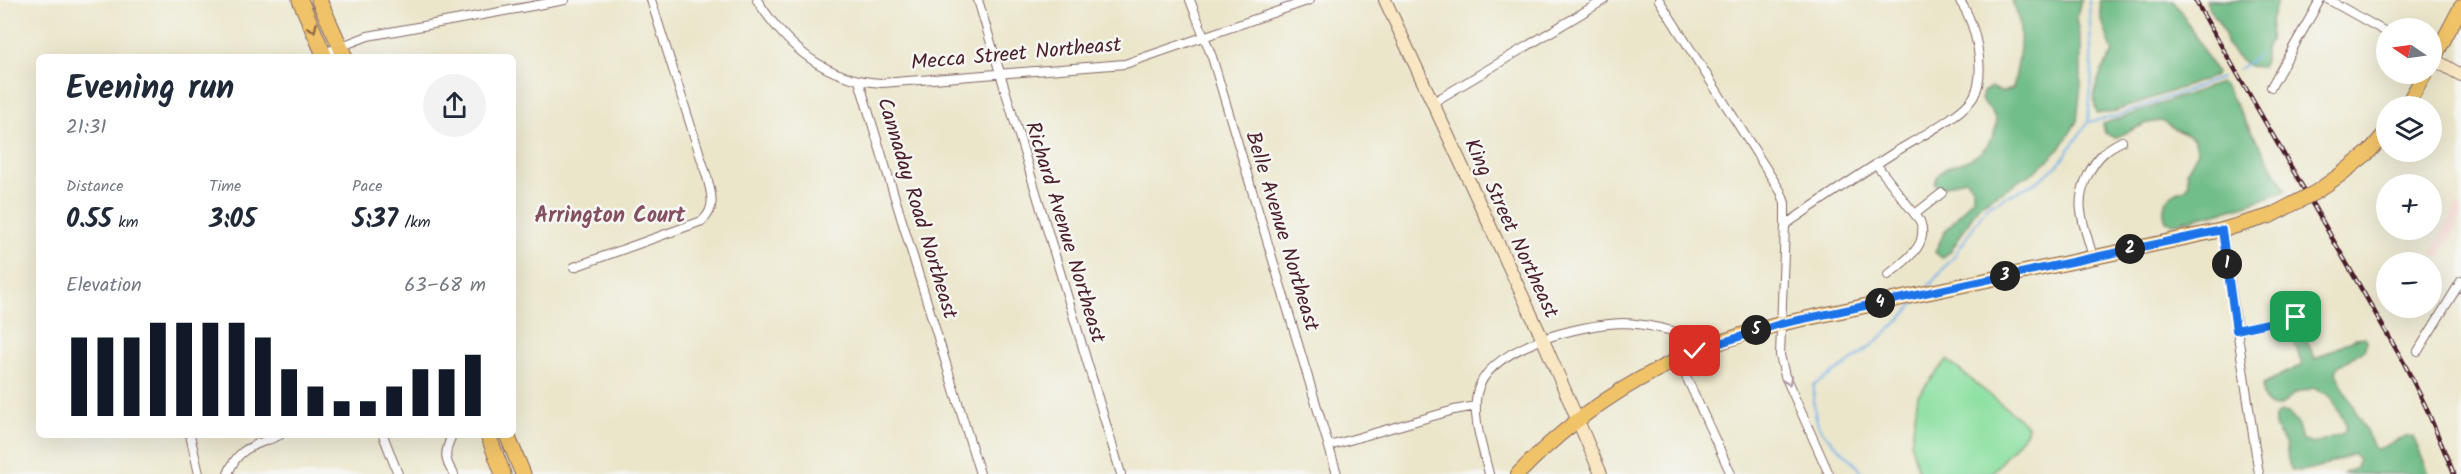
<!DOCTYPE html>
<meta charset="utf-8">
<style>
body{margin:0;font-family:Kalam,sans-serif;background:#f2f2f3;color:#1f2937;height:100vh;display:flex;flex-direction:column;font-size:22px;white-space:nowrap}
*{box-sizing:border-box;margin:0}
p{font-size:20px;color:#747a83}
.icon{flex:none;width:33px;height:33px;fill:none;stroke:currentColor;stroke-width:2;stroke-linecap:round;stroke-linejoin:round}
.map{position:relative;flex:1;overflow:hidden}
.side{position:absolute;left:36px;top:54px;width:480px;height:384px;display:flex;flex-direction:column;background:#fff;border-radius:9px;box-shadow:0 6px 24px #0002}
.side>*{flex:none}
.needle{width:39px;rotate:283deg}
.fabs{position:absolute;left:2376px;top:18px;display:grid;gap:12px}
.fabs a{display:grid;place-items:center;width:66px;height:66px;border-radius:50%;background:#fff;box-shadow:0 6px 24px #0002;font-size:30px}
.pin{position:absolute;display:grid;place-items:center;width:51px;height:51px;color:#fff;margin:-26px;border-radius:12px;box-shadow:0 3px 9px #0006}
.km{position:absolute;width:30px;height:30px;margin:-15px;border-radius:50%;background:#222;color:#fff;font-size:16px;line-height:30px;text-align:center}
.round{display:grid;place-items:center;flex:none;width:63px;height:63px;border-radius:32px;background:#f2f2f3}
.summary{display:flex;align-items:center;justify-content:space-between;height:102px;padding:0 30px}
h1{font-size:33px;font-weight:700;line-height:45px}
.stats{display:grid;grid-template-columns:repeat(3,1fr);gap:9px;height:102px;padding:6px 30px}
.stats div{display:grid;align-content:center}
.stats b{font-size:26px;font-weight:700}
.stats small{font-size:16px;font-weight:400}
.stats p{font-size:16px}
.chart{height:168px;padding:12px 30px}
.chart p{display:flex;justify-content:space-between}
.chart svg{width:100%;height:108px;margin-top:6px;stroke:#111827;stroke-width:6}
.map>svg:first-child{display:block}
.built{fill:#f7d0cb}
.green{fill:#8de0a2;stroke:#6c8066;stroke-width:1.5}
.forest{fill:#72be88;stroke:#5e6e5a;stroke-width:1.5}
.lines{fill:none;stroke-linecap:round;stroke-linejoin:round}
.stream{stroke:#78b1e8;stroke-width:2}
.street-casing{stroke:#826563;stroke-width:10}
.secondary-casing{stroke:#826563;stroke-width:14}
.primary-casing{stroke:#826563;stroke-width:16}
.highway-casing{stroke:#826563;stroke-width:17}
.street{stroke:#fff;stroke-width:8}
.secondary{stroke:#f9e7c3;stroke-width:12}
.primary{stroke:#f1c369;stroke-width:14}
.highway{stroke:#f1c369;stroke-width:15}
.rail-casing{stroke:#4a1f2b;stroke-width:4.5}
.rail{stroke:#f6f6f2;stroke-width:2;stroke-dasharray:7;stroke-linecap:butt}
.primary-bridge-casing{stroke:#826563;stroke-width:16;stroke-linecap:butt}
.primary-bridge{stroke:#f1c369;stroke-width:14}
.oneway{stroke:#956947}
.oneway2{stroke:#ae9aa0}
.route-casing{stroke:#fff;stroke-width:12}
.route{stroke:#1a73e8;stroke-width:8}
.labels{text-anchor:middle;stroke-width:5;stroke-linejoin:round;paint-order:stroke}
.street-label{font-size:21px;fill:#4a1f2b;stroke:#f6f6f2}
.neighbourhood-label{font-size:22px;font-weight:bold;fill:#844f61;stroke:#f6f6f2}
</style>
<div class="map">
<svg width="2461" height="474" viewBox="0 0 2461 474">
<rect width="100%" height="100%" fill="#f6f6f2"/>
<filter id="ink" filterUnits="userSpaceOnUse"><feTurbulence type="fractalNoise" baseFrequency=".0167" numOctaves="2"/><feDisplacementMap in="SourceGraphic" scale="12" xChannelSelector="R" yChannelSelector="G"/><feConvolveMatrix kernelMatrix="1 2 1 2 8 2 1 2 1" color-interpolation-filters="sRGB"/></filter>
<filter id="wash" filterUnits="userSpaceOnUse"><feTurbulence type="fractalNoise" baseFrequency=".008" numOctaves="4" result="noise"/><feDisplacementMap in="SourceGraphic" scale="24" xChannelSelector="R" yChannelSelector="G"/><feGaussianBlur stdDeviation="1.35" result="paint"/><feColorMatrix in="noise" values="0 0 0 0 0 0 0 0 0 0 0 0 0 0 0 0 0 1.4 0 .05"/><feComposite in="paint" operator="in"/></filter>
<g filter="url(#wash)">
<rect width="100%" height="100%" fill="#ebe6ca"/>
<path class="built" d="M2459,202L2461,217L2439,258L2431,254Z"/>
<path class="green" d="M1947,360L2028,426L2027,431L1991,474H1919L1911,444L1918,395Z"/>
<path class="forest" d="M2011,0H2081L2076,19L2081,45V85L2077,121L2060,149L2037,170L1979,205L1951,251L1942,258L1935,252L1944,233L1973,198V187L1965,179L1941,188L1935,184C1938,164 1960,166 1974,157C1983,152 1988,145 1993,136C1995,131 1998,124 1995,118C1993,112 1985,105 1981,100L1983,92L1991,87L2002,92L2013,89C2019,59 2027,28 2011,0Z
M2100,0H2174L2216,72L2215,76L2110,113H2097C2089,93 2101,70 2113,53L2101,17Z
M2205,0H2278L2271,21L2270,42L2265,48V61L2262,67L2249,66L2237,56L2226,43L2225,33Z
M2220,83L2224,85L2286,190C2249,206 2212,215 2173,223L2166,221C2159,204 2170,192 2186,189L2189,182L2187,171L2198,151L2194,139L2161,121L2147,123L2115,138L2105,133L2103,124Z
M2298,335L2305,337L2315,359L2356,338L2364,337L2367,341L2364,350L2338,366L2336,373L2375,449C2388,448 2401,434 2413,437L2429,474H2343L2356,468L2358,459L2353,454C2341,460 2303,474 2292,470C2287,464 2288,454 2286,447C2284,434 2273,435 2275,417L2281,412L2289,413L2297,422L2302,440L2312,444L2344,433L2347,426L2330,396L2315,388C2309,389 2302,391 2296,393C2290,395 2286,403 2280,405C2265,411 2261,395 2263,384L2302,365L2293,338Z"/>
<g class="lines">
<path class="stream" d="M2239,69L2258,56
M2088,122L2114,117L2221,78
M1928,287L1955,255L1987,206L2037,182L2059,164L2088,122L2092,75L2089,0
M1863,474C1852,456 1830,444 1820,428C1813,418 1814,397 1814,385C1854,362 1888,336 1917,300"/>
</g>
</g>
<g filter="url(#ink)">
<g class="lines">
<g class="street-casing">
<path id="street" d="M757,0C787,47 825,80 882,83L1125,64L1310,0
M978,0L1121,474
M1190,0L1212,57L1337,474
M1659,0L1781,192L1785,203V225
M2329,0L2386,32
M324,53L368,36L565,0
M859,81L980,474
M2271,87L2320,0
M1432,103L1604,0
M1876,164L1920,221C1930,246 1905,260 1888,275
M1915,214L1942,193
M2222,230L2259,474
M2093,257C2089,242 2083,226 2081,211C2078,191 2090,164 2106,151C2110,147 2117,144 2122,141
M574,267L702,221C717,208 711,193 707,177L651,0
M2236,330L2296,317
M2418,351L2461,281
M1678,359L1731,474
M190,435L199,474
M383,435L398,474
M452,435C445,451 443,459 454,474
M1329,446L1454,410L1476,406
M228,474C238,446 255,446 280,435
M1489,474C1483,449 1472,418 1477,393C1488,346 1582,324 1623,323C1643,323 1662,329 1682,333
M1829,474L1785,376L1780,355L1785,225C1821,200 1856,177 1892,154C1911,142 1965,114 1974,96C1987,71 1975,21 1959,0"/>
</g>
<g class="secondary-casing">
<path id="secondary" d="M1385,0L1543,340L1601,474
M2433,59L2461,75"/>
</g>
<g class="primary-casing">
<path id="primary" d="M2432,62L2461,7
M2406,106L2425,74
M2340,175L2369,152L2386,132
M1518,474C1590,399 1679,349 1780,324L2222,230L2270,216"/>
</g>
<g class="highway-casing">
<path id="highway" d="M300,0L325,57
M319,0L345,57
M488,435L503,474
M507,435L523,474"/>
</g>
<use href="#street" class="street"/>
<use href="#secondary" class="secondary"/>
<use href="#primary" class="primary"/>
<use href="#highway" class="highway"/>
<g class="rail-casing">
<path id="rail" d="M2195,0L2404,363L2425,405L2454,474"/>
</g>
<use href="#rail" class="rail"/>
<g class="primary-bridge-casing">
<path id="primary-bridge" d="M2270,216L2316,192L2340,175"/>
</g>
<use href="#primary-bridge" class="primary-bridge"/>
</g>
<defs><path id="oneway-chevron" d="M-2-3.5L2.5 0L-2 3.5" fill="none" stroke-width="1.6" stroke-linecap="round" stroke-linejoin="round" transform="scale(1.5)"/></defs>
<use class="oneway" href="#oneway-chevron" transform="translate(313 28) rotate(66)"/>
<use class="oneway2" href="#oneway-chevron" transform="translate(1788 381) rotate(68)"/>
</g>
<g class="lines" filter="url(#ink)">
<g class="route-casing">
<path id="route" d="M1695,351L1780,324L2222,230L2236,330L2296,317"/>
</g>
<use href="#route" class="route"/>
</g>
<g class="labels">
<g class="street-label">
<text transform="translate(1016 53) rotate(-5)" y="7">Mecca Street Northeast</text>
<text transform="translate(918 208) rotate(73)" y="7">Cannaday Road Northeast</text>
<text transform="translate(1512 228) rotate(65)" y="7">King Street Northeast</text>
<text transform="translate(1283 231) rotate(73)" y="7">Belle Avenue Northeast</text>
<text transform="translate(1066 232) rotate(73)" y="7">Richard Avenue Northeast</text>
</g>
<g class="neighbourhood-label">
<text x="610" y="222">Arrington Court</text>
</g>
</g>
</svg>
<div class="fabs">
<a><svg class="needle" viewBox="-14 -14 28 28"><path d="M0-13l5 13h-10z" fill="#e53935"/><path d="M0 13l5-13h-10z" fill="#747a83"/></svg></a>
<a><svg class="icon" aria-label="layers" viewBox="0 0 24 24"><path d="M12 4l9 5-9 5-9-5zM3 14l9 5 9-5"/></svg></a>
<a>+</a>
<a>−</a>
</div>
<div class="pin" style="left:2296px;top:317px;background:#1e9e55"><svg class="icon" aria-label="arrive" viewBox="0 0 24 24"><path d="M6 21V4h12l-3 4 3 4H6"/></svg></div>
<div class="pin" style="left:1695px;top:351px;background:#d93025"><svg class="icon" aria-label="check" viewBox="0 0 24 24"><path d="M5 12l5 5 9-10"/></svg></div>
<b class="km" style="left:2227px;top:264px">1</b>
<b class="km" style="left:2130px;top:249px">2</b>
<b class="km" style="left:2005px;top:276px">3</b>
<b class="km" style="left:1880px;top:303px">4</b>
<b class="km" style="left:1756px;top:330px">5</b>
<section class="side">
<div class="summary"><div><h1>Evening run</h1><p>21:31</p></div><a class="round"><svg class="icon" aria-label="share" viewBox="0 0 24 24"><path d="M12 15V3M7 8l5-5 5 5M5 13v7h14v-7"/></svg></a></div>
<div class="stats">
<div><p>Distance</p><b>0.55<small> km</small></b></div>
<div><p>Time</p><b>3:05</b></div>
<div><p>Pace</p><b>5:37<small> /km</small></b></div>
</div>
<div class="chart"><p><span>Elevation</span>63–68 m</p>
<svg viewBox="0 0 160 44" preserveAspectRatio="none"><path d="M5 44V12M15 44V12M25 44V12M35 44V6M45 44V6M55 44V6M65 44V6M75 44V12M85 44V25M95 44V32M105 44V38M115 44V38M125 44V32M135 44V25M145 44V25M155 44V19"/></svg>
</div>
</section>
</div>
